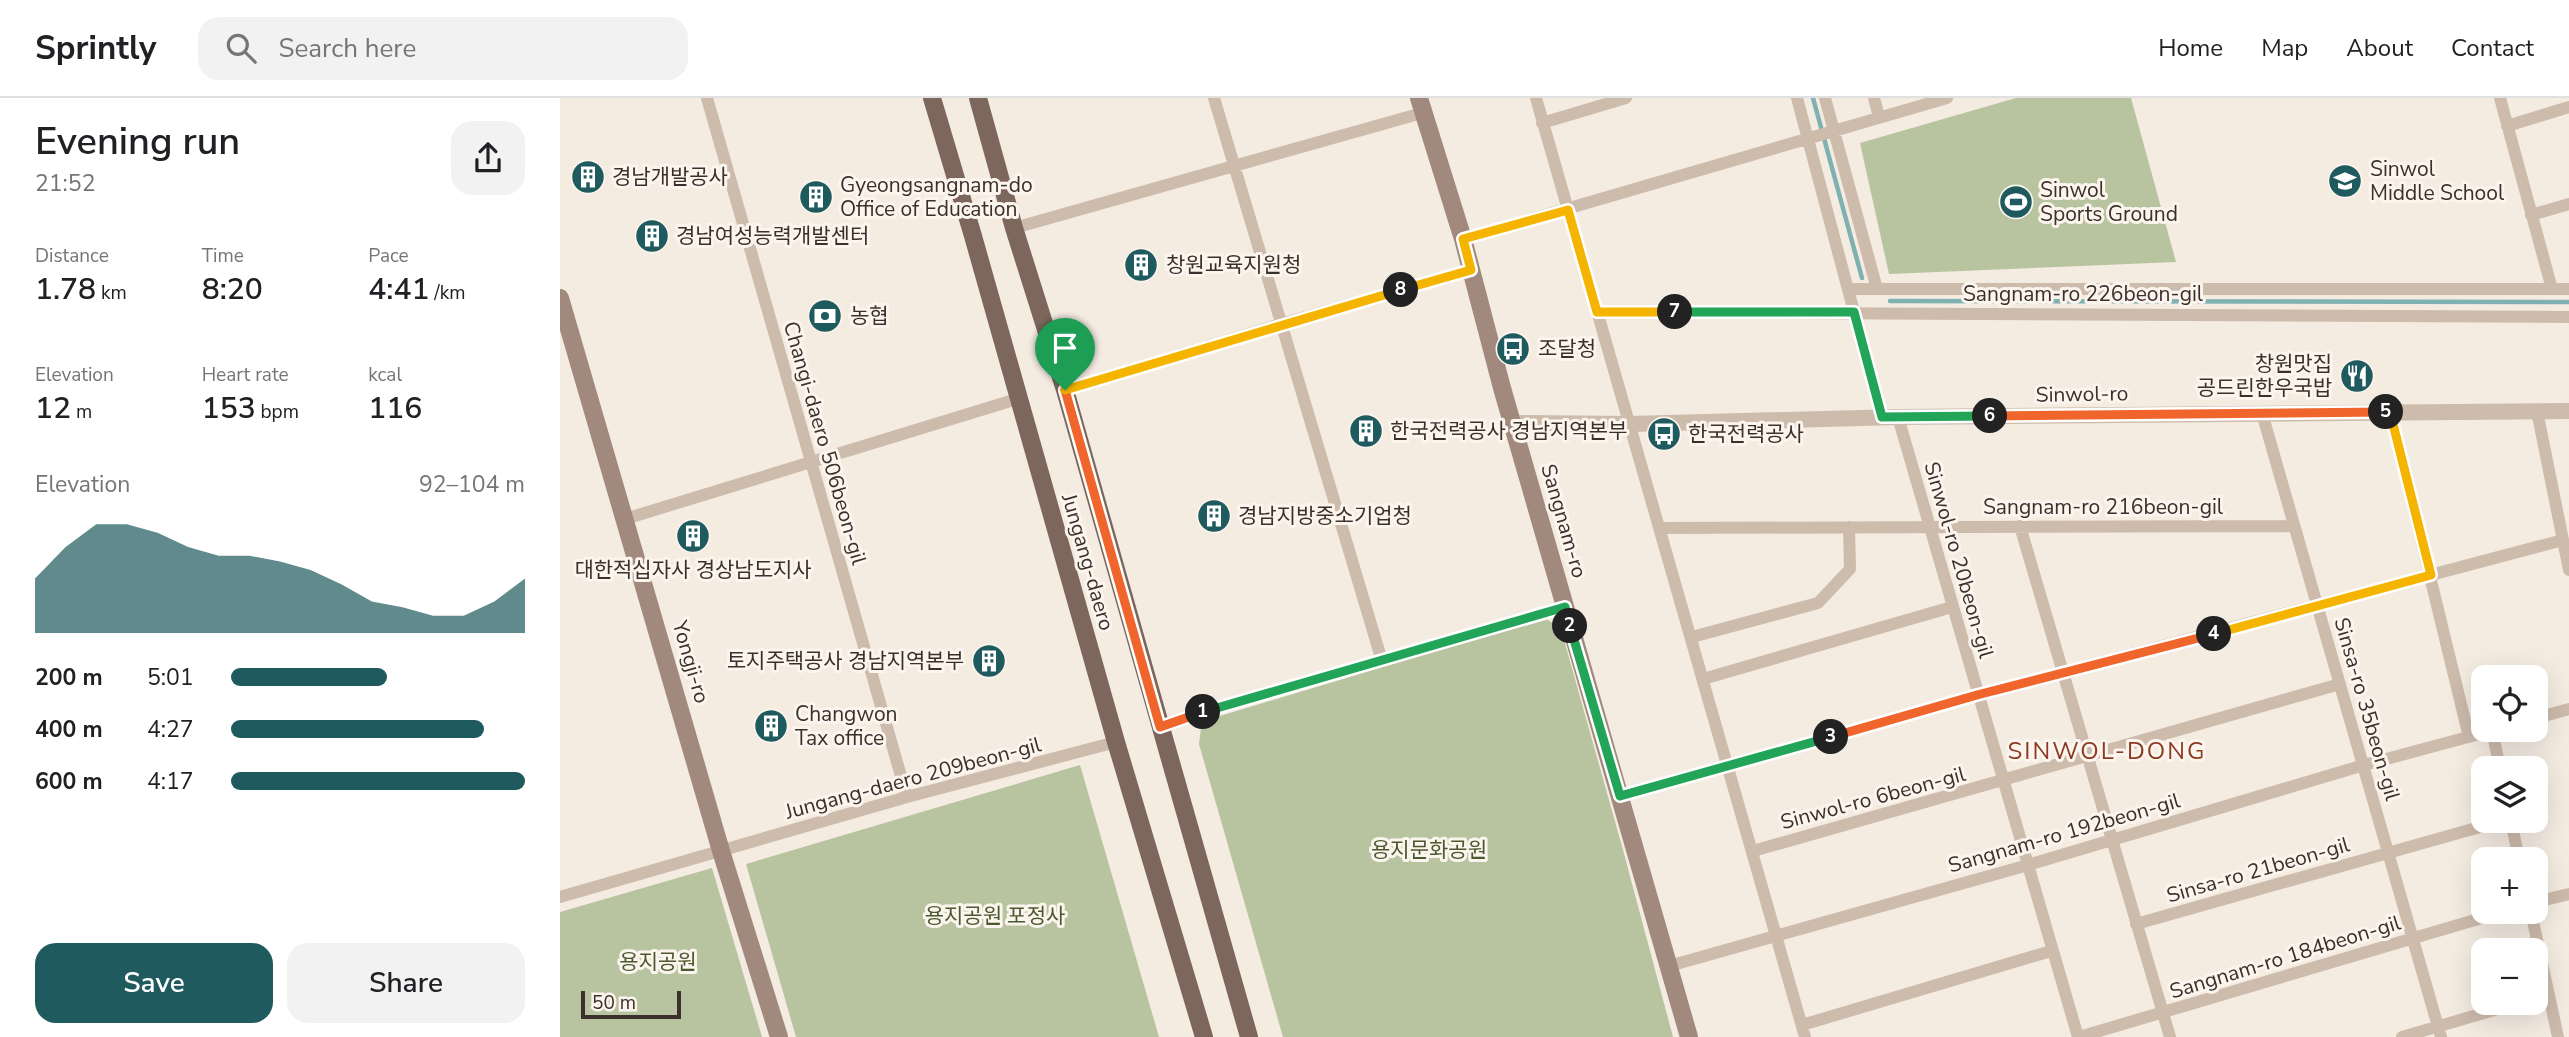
<!DOCTYPE html>
<meta charset="utf-8">
<style>
body{margin:0;font-family:"Nunito Sans","Noto Sans KR",sans-serif;background:#f2f2f2;color:#202124;height:100vh;display:flex;flex-direction:column;font-size:26px;white-space:nowrap}
*{box-sizing:border-box;margin:0}
p{font-size:23px;color:#757577}
.icon{flex:none;width:38px;height:38px;fill:none;stroke:currentColor;stroke-width:2;stroke-linecap:round;stroke-linejoin:round}
.map{position:relative;flex:1;overflow:hidden}
.details{display:flex;flex-direction:column;background:#fff;width:560px}
.details>*{flex:none}
.tools{position:absolute;left:1911px;top:567px;display:grid;gap:14px}
.tools a{display:grid;place-items:center;width:77px;height:77px;border-radius:14px;background:#fff;box-shadow:0 7px 28px #0002;font-size:35px}
.scale{position:absolute;left:21px;bottom:18px;width:100px;box-sizing:border-box;padding-left:7px;border:4px solid #3b302b;border-top:0;font-size:19px;line-height:24px;white-space:nowrap;color:#3b302b;-webkit-text-stroke:5px #fbf5ee;paint-order:stroke}
.pin{position:absolute;display:grid;place-items:center;width:60px;height:60px;color:#fff;margin:-72px -30px;border-radius:50% 50% 50% 0;rotate:-45deg;box-shadow:0 0 7px #0007}
.pin .icon{rotate:45deg}
.km{position:absolute;width:35px;height:35px;margin:-18px;border-radius:50%;background:#222;color:#fff;font-size:19px;line-height:35px;text-align:center}
.round{display:grid;place-items:center;flex:none;width:74px;height:74px;border-radius:21px;background:#f2f2f2}
.headline{display:flex;align-items:center;justify-content:space-between;height:119px;padding:0 35px}
h1{font-size:38px;font-weight:600;line-height:52px}
.metrics{display:grid;grid-template-columns:repeat(3,1fr);gap:10px;height:119px;padding:7px 35px}
.metrics div{display:grid;align-content:center}
.metrics b{font-size:30px;font-weight:600}
.metrics small{font-size:19px;font-weight:400}
.metrics p{font-size:19px}
.chart{height:196px;padding:14px 35px}
.chart p{display:flex;justify-content:space-between}
.chart svg{width:100%;height:126px;margin-top:7px;fill:#1f5a5e;opacity:.7}
.button{display:flex;gap:14px;margin-top:auto;padding:14px 35px}
.button a{flex:1;height:80px;border-radius:21px;background:#1f5a5e;color:#fff;font-size:28px;font-weight:600;line-height:80px;text-align:center}
.button a+a{background:#f2f2f2;color:#202124}
ul{padding:0 35px;list-style:none;font-size:23px}
li{display:grid;grid-template-columns:112px 84px 1fr;align-items:center;height:52px}
li i{height:18px;border-radius:9px;background:#1f5a5e}
header{display:flex;align-items:center;gap:42px;box-sizing:border-box;height:98px;padding:0 35px;background:#fff;border-bottom:2px solid #e0e0e0}
header strong{font-size:33px}
nav{display:flex;gap:38px;margin-inline-start:auto;font-size:24px}
.search{width:490px;height:63px;background:#f2f2f2;display:flex;align-items:center;gap:18px;box-sizing:border-box;padding:0 24px;border-radius:21px;color:#757577;font-size:26px}
main{display:flex;flex:1;min-height:0}
.map>svg:first-child{display:block}
.green{fill:#b8c4a0}
.lines{fill:none;stroke-linecap:round;stroke-linejoin:round}
.stream{stroke:#7fb0b2;stroke-width:4.5}
.minor{stroke:#cdbbac;stroke-width:12}
.tertiary{stroke:#cdbbac;stroke-width:16}
.secondary{stroke:#a18a7d;stroke-width:18}
.primary{stroke:#7d675c;stroke-width:18}
.split-1-casing{stroke:#fff;stroke-width:14}
.split-2-casing{stroke:#fff;stroke-width:14}
.split-3-casing{stroke:#fff;stroke-width:14}
.split-4-casing{stroke:#fff;stroke-width:14}
.split-5-casing{stroke:#fff;stroke-width:14}
.split-6-casing{stroke:#fff;stroke-width:14}
.split-7-casing{stroke:#fff;stroke-width:14}
.split-8-casing{stroke:#fff;stroke-width:14}
.split-9-casing{stroke:#fff;stroke-width:14}
.split-1{stroke:#f0652b;stroke-width:9}
.split-2{stroke:#22a559;stroke-width:9}
.split-3{stroke:#22a559;stroke-width:9}
.split-4{stroke:#f0652b;stroke-width:9}
.split-5{stroke:#f5b400;stroke-width:9}
.split-6{stroke:#f0652b;stroke-width:9}
.split-7{stroke:#22a559;stroke-width:9}
.split-8{stroke:#f5b400;stroke-width:9}
.split-9{stroke:#f5b400;stroke-width:9}
.labels{text-anchor:middle;stroke-width:6;stroke-linejoin:round;paint-order:stroke}
.poi-label{font-size:21px;fill:#3b302b;stroke:#fbf5ee;text-anchor:start}
.street-label{font-size:21px;fill:#3b302b;stroke:#fbf5ee}
.park-label{font-size:21px;fill:#4a5a2e;stroke:#fbf5ee}
.quarter-label{font-size:24px;letter-spacing:2px;fill:#8c3b22;stroke:#fbf5ee}
</style>
<header>
<strong>Sprintly</strong>
<div class="search"><svg class="icon" aria-label="search" viewBox="0 0 24 24"><circle cx="10" cy="10" r="6"/><path d="M15 15l6 6"/></svg>Search here</div>
<nav><a>Home</a><a>Map</a><a>About</a><a>Contact</a></nav>
</header>
<main>
<section class="details">
<div class="headline"><div><h1>Evening run</h1><p>21:52</p></div><a class="round"><svg class="icon" aria-label="share" viewBox="0 0 24 24"><path d="M12 15V3M7 8l5-5 5 5M5 13v7h14v-7"/></svg></a></div>
<div class="metrics">
<div><p>Distance</p><b>1.78<small> km</small></b></div>
<div><p>Time</p><b>8:20</b></div>
<div><p>Pace</p><b>4:41<small> /km</small></b></div>
</div>
<div class="metrics">
<div><p>Elevation</p><b>12<small> m</small></b></div>
<div><p>Heart rate</p><b>153<small> bpm</small></b></div>
<div><p>kcal</p><b>116</b></div>
</div>
<div class="chart"><p><span>Elevation</span>92–104 m</p>
<svg viewBox="0 0 160 44" preserveAspectRatio="none"><path d="M0 44V25L10 14L20 6L30 6L40 9L50 14L60 17L70 17L80 19L90 22L100 27L110 33L120 35L130 38L140 38L150 33L160 25V44z"/></svg>
</div>
<ul>
<li><b>200 m</b>5:01<i style="width:53%"></i></li>
<li><b>400 m</b>4:27<i style="width:86%"></i></li>
<li><b>600 m</b>4:17<i style="width:100%"></i></li>
</ul>
<div class="button"><a>Save</a><a>Share</a></div>
</section>
<div class="map">
<svg width="2009" height="939" viewBox="0 0 2009 939">
<rect width="100%" height="100%" fill="#f4ebe1"/>
<path class="green" d="M1456,0H1571L1616,164L1329,176L1300,45Z
M985,520L1001,531L1063,752L1113,939H723L639,646L641,630L650,621Z
M520,667L599,939H236L186,766Z
M152,770L202,939H0V814Z"/>
<g class="lines">
<path class="stream" d="M1253,0L1302,180
M1330,203L2009,204"/>
<path class="minor" d="M147,0L347,699
M654,0L822,563
M976,0L1245,939
M1237,0L1322,319
M1265,0L1317,191
M1314,0L1319,19
M1940,0L1992,191
M982,25L1066,0
M1947,28L2009,9
M1971,117L2009,106
M454,130L862,15
M903,141L1387,0
M1288,191H2009
M1036,214L2009,219
M505,292L721,226L911,172
M1977,313L2009,472
M1830,314L1909,639
M1702,315L1881,939
M1338,319L1518,939
M65,421L457,301
M1460,428L1610,939
M1099,430L1734,428
M1132,539L1258,505L1290,471L1289,429
M1143,581L1392,509
M1976,620L2009,611
M600,630L635,617L1005,509
M1932,632L1940,670
M1060,698L1417,597L2003,442
M1951,723L1959,761
M1193,753C1389,699 1584,641 1780,586
M0,799L347,699L556,644
M1976,804L2009,796
M1971,814L1998,939
M1576,826L1941,723
M1109,868L1468,767L1804,667L1934,632
M1242,927L1491,853
M1519,939L1942,814
M1842,939L1958,905"/>
<path class="tertiary" d="M952,325L1070,326L1338,319L2009,313"/>
<path class="secondary" d="M859,0L903,141L942,290L1129,939
M0,200L161,753L219,939"/>
<path class="primary" d="M372,0L413,138L556,644L644,939
M418,0L454,130L505,292L689,939"/>
</g>
<g class="lines">
<g class="split-1-casing">
<path id="split-1" d="M505,292L600,629L643,614"/>
</g>
<g class="split-2-casing">
<path id="split-2" d="M643,614L1005,509L1010,528"/>
</g>
<g class="split-3-casing">
<path id="split-3" d="M1010,528L1060,698L1271,639"/>
</g>
<g class="split-4-casing">
<path id="split-4" d="M1271,639L1417,597L1654,536"/>
</g>
<g class="split-5-casing">
<path id="split-5" d="M1654,536L1871,477L1830,314H1826"/>
</g>
<g class="split-6-casing">
<path id="split-6" d="M1430,318L1826,314"/>
</g>
<g class="split-7-casing">
<path id="split-7" d="M1115,214H1294L1322,319L1430,318"/>
</g>
<g class="split-8-casing">
<path id="split-8" d="M841,192L911,172L903,141L1008,112L1037,214H1115"/>
</g>
<g class="split-9-casing">
<path id="split-9" d="M505,292L841,192"/>
</g>
<use href="#split-1" class="split-1"/>
<use href="#split-2" class="split-2"/>
<use href="#split-3" class="split-3"/>
<use href="#split-4" class="split-4"/>
<use href="#split-5" class="split-5"/>
<use href="#split-6" class="split-6"/>
<use href="#split-7" class="split-7"/>
<use href="#split-8" class="split-8"/>
<use href="#split-9" class="split-9"/>
</g>
<defs>
<g id="building-disc" transform="scale(1.75)"><circle r="9.5" fill="#1f5a5e" stroke="#fbf5ee"/><path d="M-4-6H4V6H1V3H-1V6H-4ZM-2.5-4.3h1.7v1.8h-1.7ZM.8-4.3h1.7v1.8H.8ZM-2.5-1h1.7V.8h-1.7ZM.8-1h1.7V.8H.8Z" fill="#fff"/></g>
<g id="school-disc" transform="scale(1.75)"><circle r="9.5" fill="#1f5a5e" stroke="#fbf5ee"/><path d="M0-5L7-2L0 1L-7-2ZM-4 1L0 2.5L4 1V4Q0 6-4 4Z" fill="#fff"/></g>
<g id="stadium-disc" transform="scale(1.75)"><circle r="9.5" fill="#1f5a5e" stroke="#fbf5ee"/><path d="M0-5a6.5 5 0 1 0 0 10a6.5 5 0 1 0 0-10ZM-3.5-1.8h7v3.6h-7Z" fill="#fff"/></g>
<g id="bank-disc" transform="scale(1.75)"><circle r="9.5" fill="#1f5a5e" stroke="#fbf5ee"/><path d="M-6-4H6V4H-6ZM0-2.3a2.3 2.3 0 1 0 0 4.6a2.3 2.3 0 1 0 0-4.6Z" fill="#fff"/></g>
<g id="bus-disc" transform="scale(1.75)"><circle r="9.5" fill="#1f5a5e" stroke="#fbf5ee"/><path d="M-5-6H5V4H4V6H2V4H-2V6H-4V4H-5ZM-3.5-4V0h7V-4ZM-3.5 1.2v1.5H-2V1.2ZM2 1.2v1.5H3.5V1.2Z" fill="#fff"/></g>
<g id="restaurant-disc" transform="scale(1.75)"><circle r="9.5" fill="#1f5a5e" stroke="#fbf5ee"/><path d="M-5-6h1v4h1v-4h1v4h1v-4h1v5L-1.5 .5V6h-2V.5L-5-1ZM5-6V6H3V1.5H1.5Q1.5-4 5-6Z" fill="#fff"/></g>
</defs>
<g fill-rule="evenodd">
<use href="#building-disc" x="28" y="79"/>
<use href="#school-disc" x="1785" y="83"/>
<use href="#building-disc" x="256" y="99"/>
<use href="#stadium-disc" x="1456" y="104"/>
<use href="#building-disc" x="92" y="138"/>
<use href="#building-disc" x="581" y="167"/>
<use href="#bank-disc" x="265" y="218"/>
<use href="#bus-disc" x="953" y="251"/>
<use href="#restaurant-disc" x="1797" y="278"/>
<use href="#building-disc" x="806" y="333"/>
<use href="#bus-disc" x="1104" y="336"/>
<use href="#building-disc" x="654" y="418"/>
<use href="#building-disc" x="133" y="438"/>
<use href="#building-disc" x="429" y="563"/>
<use href="#building-disc" x="211" y="628"/>
</g>
<g class="labels">
<g class="poi-label">
<text x="1810" y="78">Sinwol<tspan x="1810" dy="24">Middle School</tspan></text>
<text x="52" y="86">경남개발공사</text>
<text x="280" y="94">Gyeongsangnam-do<tspan x="280" dy="24">Office of Education</tspan></text>
<text x="1480" y="99">Sinwol<tspan x="1480" dy="24">Sports Ground</tspan></text>
<text x="116" y="145">경남여성능력개발센터</text>
<text x="606" y="174">창원교육지원청</text>
<text x="290" y="225">농협</text>
<text x="978" y="258">조달청</text>
<text x="1772" y="273" text-anchor="end">창원맛집<tspan x="1772" dy="24">공드린한우국밥</tspan></text>
<text x="830" y="340">한국전력공사 경남지역본부</text>
<text x="1128" y="343">한국전력공사</text>
<text x="678" y="425">경남지방중소기업청</text>
<text x="133" y="479" text-anchor="middle">대한적십자사 경상남도지사</text>
<text x="404" y="570" text-anchor="end">토지주택공사 경남지역본부</text>
<text x="235" y="623">Changwon<tspan x="235" dy="24">Tax office</tspan></text>
</g>
<g class="street-label">
<text x="1523" y="203">Sangnam-ro 226beon-gil</text>
<text transform="translate(1522 296) rotate(-1)" y="7">Sinwol-ro</text>
<text transform="translate(265 345) rotate(74)" y="7">Changi-daero 506beon-gil</text>
<text x="1543" y="416">Sangnam-ro 216beon-gil</text>
<text transform="translate(1004 423) rotate(74)" y="7">Sangnam-ro</text>
<text transform="translate(1399 462) rotate(74)" y="7">Sinwol-ro 20beon-gil</text>
<text transform="translate(528 464) rotate(74)" y="7">Jungang-daero</text>
<text transform="translate(131 564) rotate(74)" y="7">Yongji-ro</text>
<text transform="translate(1807 611) rotate(74)" y="7">Sinsa-ro 35beon-gil</text>
<text transform="translate(353 680) rotate(-15)" y="7">Jungang-daero 209beon-gil</text>
<text transform="translate(1313 700) rotate(-15)" y="7">Sinwol-ro 6beon-gil</text>
<text transform="translate(1504 735) rotate(-16)" y="7">Sangnam-ro 192beon-gil</text>
<text transform="translate(1698 772) rotate(-16)" y="7">Sinsa-ro 21beon-gil</text>
<text transform="translate(1725 859) rotate(-17)" y="7">Sangnam-ro 184beon-gil</text>
</g>
<g class="park-label">
<text x="869" y="759">용지문화공원</text>
<text x="435" y="825">용지공원 포정사</text>
<text x="98" y="871">용지공원</text>
</g>
<g class="quarter-label">
<text x="1547" y="661">SINWOL-DONG</text>
</g>
</g>
</svg>
<div class="tools">
<a><svg class="icon" aria-label="locate" viewBox="0 0 24 24"><circle cx="12" cy="12" r="6"/><path d="M12 2v4M12 18v4M2 12h4M18 12h4"/></svg></a>
<a><svg class="icon" aria-label="layers" viewBox="0 0 24 24"><path d="M12 4l9 5-9 5-9-5zM3 14l9 5 9-5"/></svg></a>
<a>+</a>
<a>−</a>
</div>
<div class="scale">50 m</div>
<div class="pin" style="left:505px;top:292px;background:#1e9e55"><svg class="icon" aria-label="arrive" viewBox="0 0 24 24"><path d="M6 21V4h12l-3 4 3 4H6"/></svg></div>
<b class="km" style="left:643px;top:614px">1</b>
<b class="km" style="left:1010px;top:528px">2</b>
<b class="km" style="left:1271px;top:639px">3</b>
<b class="km" style="left:1654px;top:536px">4</b>
<b class="km" style="left:1826px;top:314px">5</b>
<b class="km" style="left:1430px;top:318px">6</b>
<b class="km" style="left:1115px;top:214px">7</b>
<b class="km" style="left:841px;top:192px">8</b>
</div>
</main>
